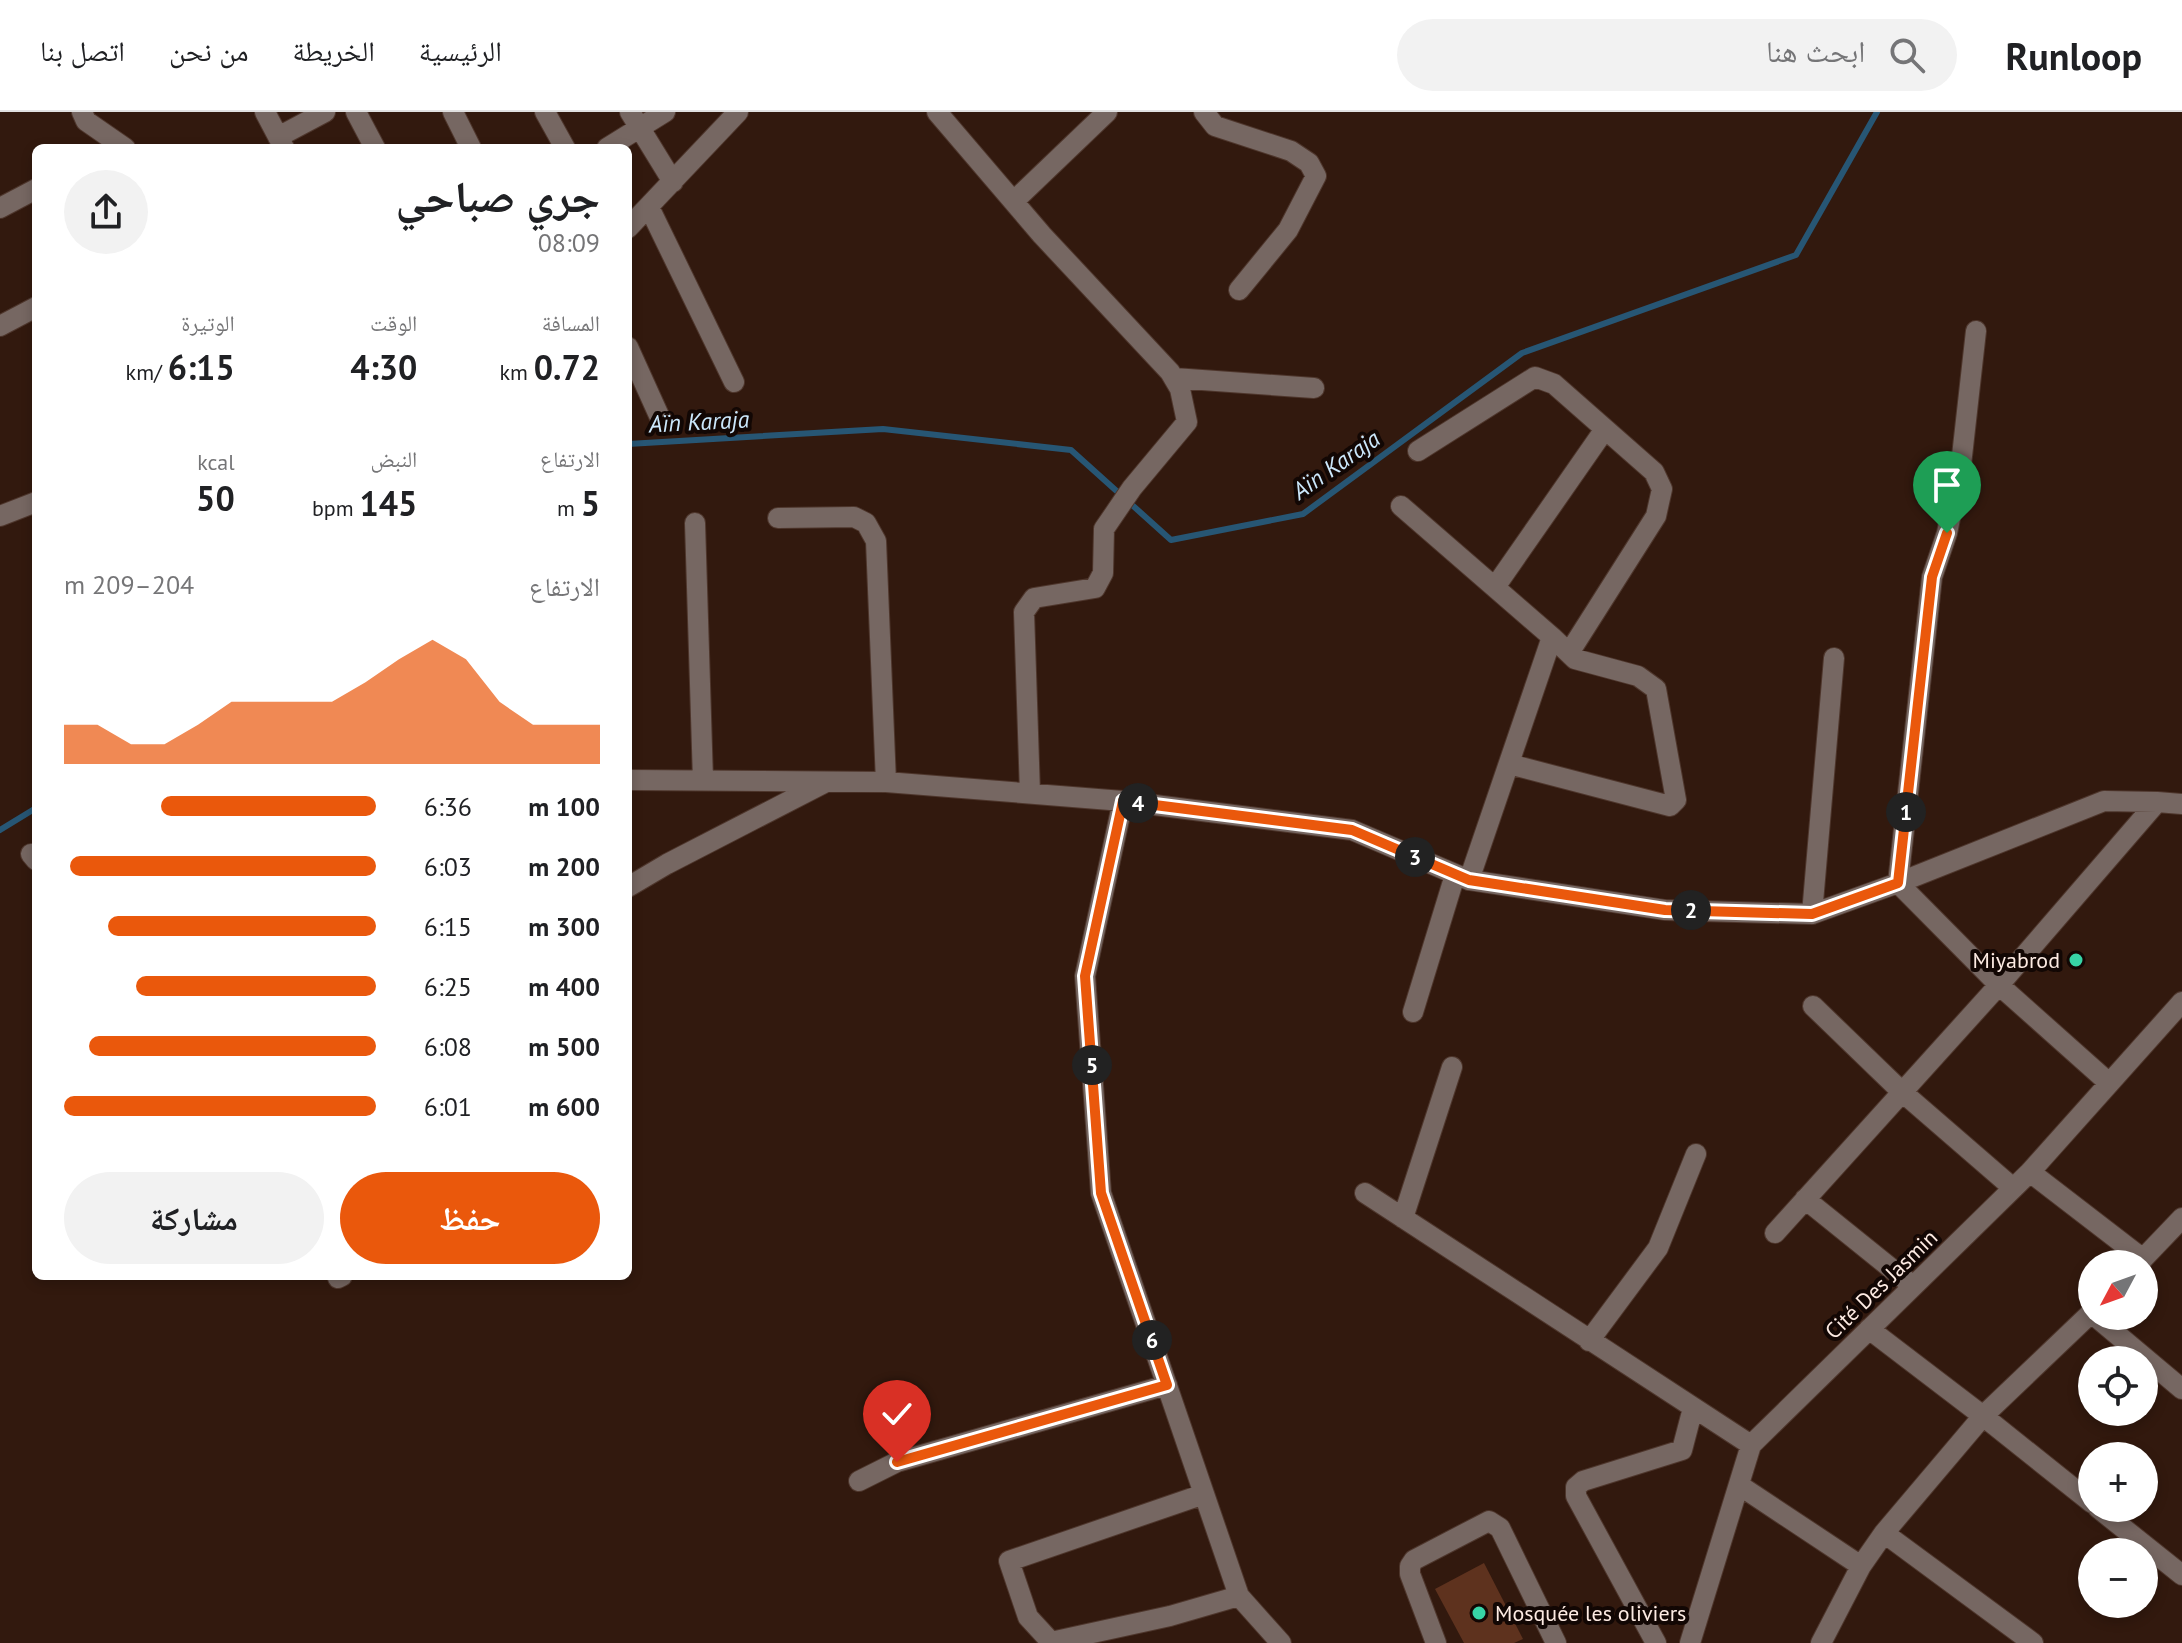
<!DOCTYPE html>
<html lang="ar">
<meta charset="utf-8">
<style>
body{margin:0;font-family:"PT Sans","Noto Naskh Arabic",sans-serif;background:#f2f2f2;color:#202124;direction:rtl;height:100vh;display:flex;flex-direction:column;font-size:30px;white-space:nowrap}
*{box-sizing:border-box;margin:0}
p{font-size:26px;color:#757577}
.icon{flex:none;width:44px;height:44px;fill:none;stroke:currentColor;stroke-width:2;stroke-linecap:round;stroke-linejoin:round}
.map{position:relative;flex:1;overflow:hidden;direction:ltr}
.panel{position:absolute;left:32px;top:32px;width:600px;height:1136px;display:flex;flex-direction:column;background:#fff;border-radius:12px;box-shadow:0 4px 12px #0003;direction:rtl}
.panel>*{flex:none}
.needle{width:52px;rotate:229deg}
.controls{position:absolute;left:2078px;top:1138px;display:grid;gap:16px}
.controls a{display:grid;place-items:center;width:80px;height:80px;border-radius:50%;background:#fff;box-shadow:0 4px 12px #0003;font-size:40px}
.pin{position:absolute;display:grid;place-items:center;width:68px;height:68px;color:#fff;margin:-82px -34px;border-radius:50% 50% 50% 0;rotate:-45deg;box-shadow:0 0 8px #0007}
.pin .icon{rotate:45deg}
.km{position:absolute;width:40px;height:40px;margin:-20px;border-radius:50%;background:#222;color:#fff;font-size:22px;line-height:40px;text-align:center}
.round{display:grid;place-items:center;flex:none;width:84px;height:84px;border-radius:42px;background:#f2f2f2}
.head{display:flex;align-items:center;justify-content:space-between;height:136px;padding:0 32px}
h1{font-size:44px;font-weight:800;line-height:60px}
.metrics{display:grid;grid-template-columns:repeat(3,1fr);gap:12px;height:136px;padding:8px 32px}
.metrics div{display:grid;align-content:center}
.metrics b{font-size:34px;font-weight:800}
.metrics small{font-size:22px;font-weight:400}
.metrics p{font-size:22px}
.chart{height:224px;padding:16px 32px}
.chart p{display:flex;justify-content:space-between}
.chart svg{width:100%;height:144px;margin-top:8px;fill:#ea580c;opacity:.7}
.action{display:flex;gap:16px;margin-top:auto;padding:16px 32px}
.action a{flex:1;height:92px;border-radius:48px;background:#ea580c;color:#fff;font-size:32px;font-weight:800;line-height:92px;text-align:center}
.action a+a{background:#f2f2f2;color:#202124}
ul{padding:0 32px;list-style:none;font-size:26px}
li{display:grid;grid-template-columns:128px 96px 1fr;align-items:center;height:60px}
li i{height:20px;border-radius:10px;background:#ea580c}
header{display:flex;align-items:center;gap:48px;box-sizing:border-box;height:112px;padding:0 40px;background:#fff;border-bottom:2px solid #e0e0e0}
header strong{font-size:38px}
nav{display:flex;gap:44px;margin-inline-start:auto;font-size:28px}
.search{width:560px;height:72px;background:#f2f2f2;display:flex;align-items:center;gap:20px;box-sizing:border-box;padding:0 28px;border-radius:44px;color:#757577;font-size:30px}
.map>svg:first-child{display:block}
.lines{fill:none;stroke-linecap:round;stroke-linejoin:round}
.stream{stroke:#275674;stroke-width:6}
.building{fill:#5e321e}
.minor-casing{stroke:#4e362c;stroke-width:22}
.minor{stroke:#766762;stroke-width:20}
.route-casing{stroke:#fff;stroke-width:16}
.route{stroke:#ea580c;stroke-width:10}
.poi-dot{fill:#37d4a6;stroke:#120704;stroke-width:3}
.labels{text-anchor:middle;stroke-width:8;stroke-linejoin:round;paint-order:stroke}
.poi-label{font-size:22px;fill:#fdebe3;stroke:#120704;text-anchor:end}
.street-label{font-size:22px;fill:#fdebe3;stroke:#120704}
.water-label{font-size:24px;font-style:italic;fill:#cce8fc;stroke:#120704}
</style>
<header>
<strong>Runloop</strong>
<div class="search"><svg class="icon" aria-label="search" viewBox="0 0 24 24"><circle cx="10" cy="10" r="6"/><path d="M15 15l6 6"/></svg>ابحث هنا</div>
<nav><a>الرئيسية</a><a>الخريطة</a><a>من نحن</a><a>اتصل بنا</a></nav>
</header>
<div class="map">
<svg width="2182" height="1531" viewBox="0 0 2182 1531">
<rect width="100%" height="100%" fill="#32190e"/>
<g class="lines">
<path class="stream" d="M628,332L883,317L1071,338L1171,428L1303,402L1522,241L1796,143L1877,0
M0,718L36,696"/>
</g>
<path class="building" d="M1484,1451L1523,1527L1514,1531H1464L1435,1477Z"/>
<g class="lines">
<g class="minor-casing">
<path id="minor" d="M82,0L86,9L125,36
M265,0L284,36
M356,0L375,36
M453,0L471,36
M545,0L565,36
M630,0L673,70
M937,0L1042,123L1170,260L1180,277L1187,310L1132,376L1104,417L1103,461L1095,476L1034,486L1024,500L1030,681
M1204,0L1215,14L1291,39L1309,51L1316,64L1288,118L1239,178
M278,25L325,0
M607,36L665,0
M1014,89L1107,0
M649,95L734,270
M0,96L36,77
M628,116L738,0
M0,214L36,195
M1976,219L1961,353L1947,421L1932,465L1898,771L1999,873L2109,971
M628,235L661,308
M1174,266L1314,276
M1418,339L1535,265L1554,272L1654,360L1662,377L1656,404L1569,541
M1401,394L1552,525L1575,547L1638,564L1656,577L1676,688L1670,694L1509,652
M0,404L36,390
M778,406L854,405L866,411L876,429L886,670
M695,411L703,668
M1495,475L1605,317
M628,668L886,670L1123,689L1352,718L1469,768L1665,798L1812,802L1898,771L2104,689L2157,690L2182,692
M1123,689L1085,864L1101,1081L1239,1484L1281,1531
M31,742L36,748
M1469,768L1552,525
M628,775L667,752L826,670
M1812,802L1834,546
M1813,894L1901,979L2013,1076
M1413,900L1455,763
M2030,1060L2143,1147
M1365,1081L1751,1333
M1805,1087L1913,1174
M1403,1106L1452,955
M1775,1121L1999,873L2157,690
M2138,1152L2182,1106
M338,1166L342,1164
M2095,1204L2182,1277
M1869,1217L1983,1304L2092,1391
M1589,1229L1658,1136L1696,1042
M859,1369L897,1350L1167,1273
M1739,1373L1861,1454
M1204,1382L1009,1449L1028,1505L1051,1530L1170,1504L1239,1484
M2098,1396L2182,1463
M1436,1531L1410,1462V1454L1414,1448L1489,1409L1500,1416L1556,1531
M1656,1531L1576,1384V1375L1583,1369L1682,1338L1693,1296
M1690,1531L1751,1333L2030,1060L2182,890
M1821,1531L1861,1454L1884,1421
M2033,1531L1884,1421L1983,1304L2092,1200"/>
</g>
<use href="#minor" class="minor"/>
</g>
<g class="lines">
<g class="route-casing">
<path id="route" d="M897,1350L1167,1273L1101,1081L1085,864L1123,689L1352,718L1469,768L1665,798L1812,802L1898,771L1932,465L1947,421"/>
</g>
<use href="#route" class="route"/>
</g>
<g class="poi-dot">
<circle cx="2076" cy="848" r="8"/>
<circle cx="1479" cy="1501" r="8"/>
</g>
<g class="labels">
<g class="poi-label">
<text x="2060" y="856">Miyabrod</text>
<text x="1495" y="1509" text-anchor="start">Mosquée les oliviers</text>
</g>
<g class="street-label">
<text transform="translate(1881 1172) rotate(-44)" y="8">Cité Des Jasmin</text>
</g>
<g class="water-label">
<text transform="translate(699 310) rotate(-3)" y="8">Aïn Karaja</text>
<text transform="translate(1336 353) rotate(-35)" y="8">Aïn Karaja</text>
</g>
</g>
</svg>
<div class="controls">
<a><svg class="needle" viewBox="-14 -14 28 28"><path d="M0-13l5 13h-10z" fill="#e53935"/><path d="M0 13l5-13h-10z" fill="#757577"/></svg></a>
<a><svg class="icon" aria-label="locate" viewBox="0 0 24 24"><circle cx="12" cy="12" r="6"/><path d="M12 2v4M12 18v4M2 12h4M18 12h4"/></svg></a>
<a>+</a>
<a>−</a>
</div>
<div class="pin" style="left:1947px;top:421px;background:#1e9e55"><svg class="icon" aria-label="arrive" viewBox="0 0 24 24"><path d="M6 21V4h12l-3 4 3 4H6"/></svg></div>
<div class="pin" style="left:897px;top:1350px;background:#d93025"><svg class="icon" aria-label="check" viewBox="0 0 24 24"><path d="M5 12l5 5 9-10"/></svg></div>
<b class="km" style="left:1906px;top:700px">1</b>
<b class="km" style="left:1691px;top:798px">2</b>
<b class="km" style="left:1415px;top:745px">3</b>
<b class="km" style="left:1138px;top:691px">4</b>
<b class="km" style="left:1092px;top:953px">5</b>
<b class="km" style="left:1152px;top:1228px">6</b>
<section class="panel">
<div class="head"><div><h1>جري صباحي</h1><p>08:09</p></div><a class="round"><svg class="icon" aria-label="share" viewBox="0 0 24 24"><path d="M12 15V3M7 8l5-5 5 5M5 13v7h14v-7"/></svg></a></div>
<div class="metrics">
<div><p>المسافة</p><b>0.72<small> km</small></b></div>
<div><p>الوقت</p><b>4:30</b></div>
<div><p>الوتيرة</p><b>6:15<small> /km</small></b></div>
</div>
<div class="metrics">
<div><p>الارتفاع</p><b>5<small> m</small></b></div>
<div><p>النبض</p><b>145<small> bpm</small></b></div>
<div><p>kcal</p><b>50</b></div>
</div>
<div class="chart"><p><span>الارتفاع</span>204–209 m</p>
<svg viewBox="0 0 160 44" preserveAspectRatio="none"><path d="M0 44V32L10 32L20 38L30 38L40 32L50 25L60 25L70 25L80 25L90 19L100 12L110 6L120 12L130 25L140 32L150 32L160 32V44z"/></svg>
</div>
<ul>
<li><b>100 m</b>6:36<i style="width:69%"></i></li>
<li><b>200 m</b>6:03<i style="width:98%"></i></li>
<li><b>300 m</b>6:15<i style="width:86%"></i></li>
<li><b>400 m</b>6:25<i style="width:77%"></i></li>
<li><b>500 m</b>6:08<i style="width:92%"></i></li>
<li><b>600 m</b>6:01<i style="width:100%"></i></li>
</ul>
<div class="action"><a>حفظ</a><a>مشاركة</a></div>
</section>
</div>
